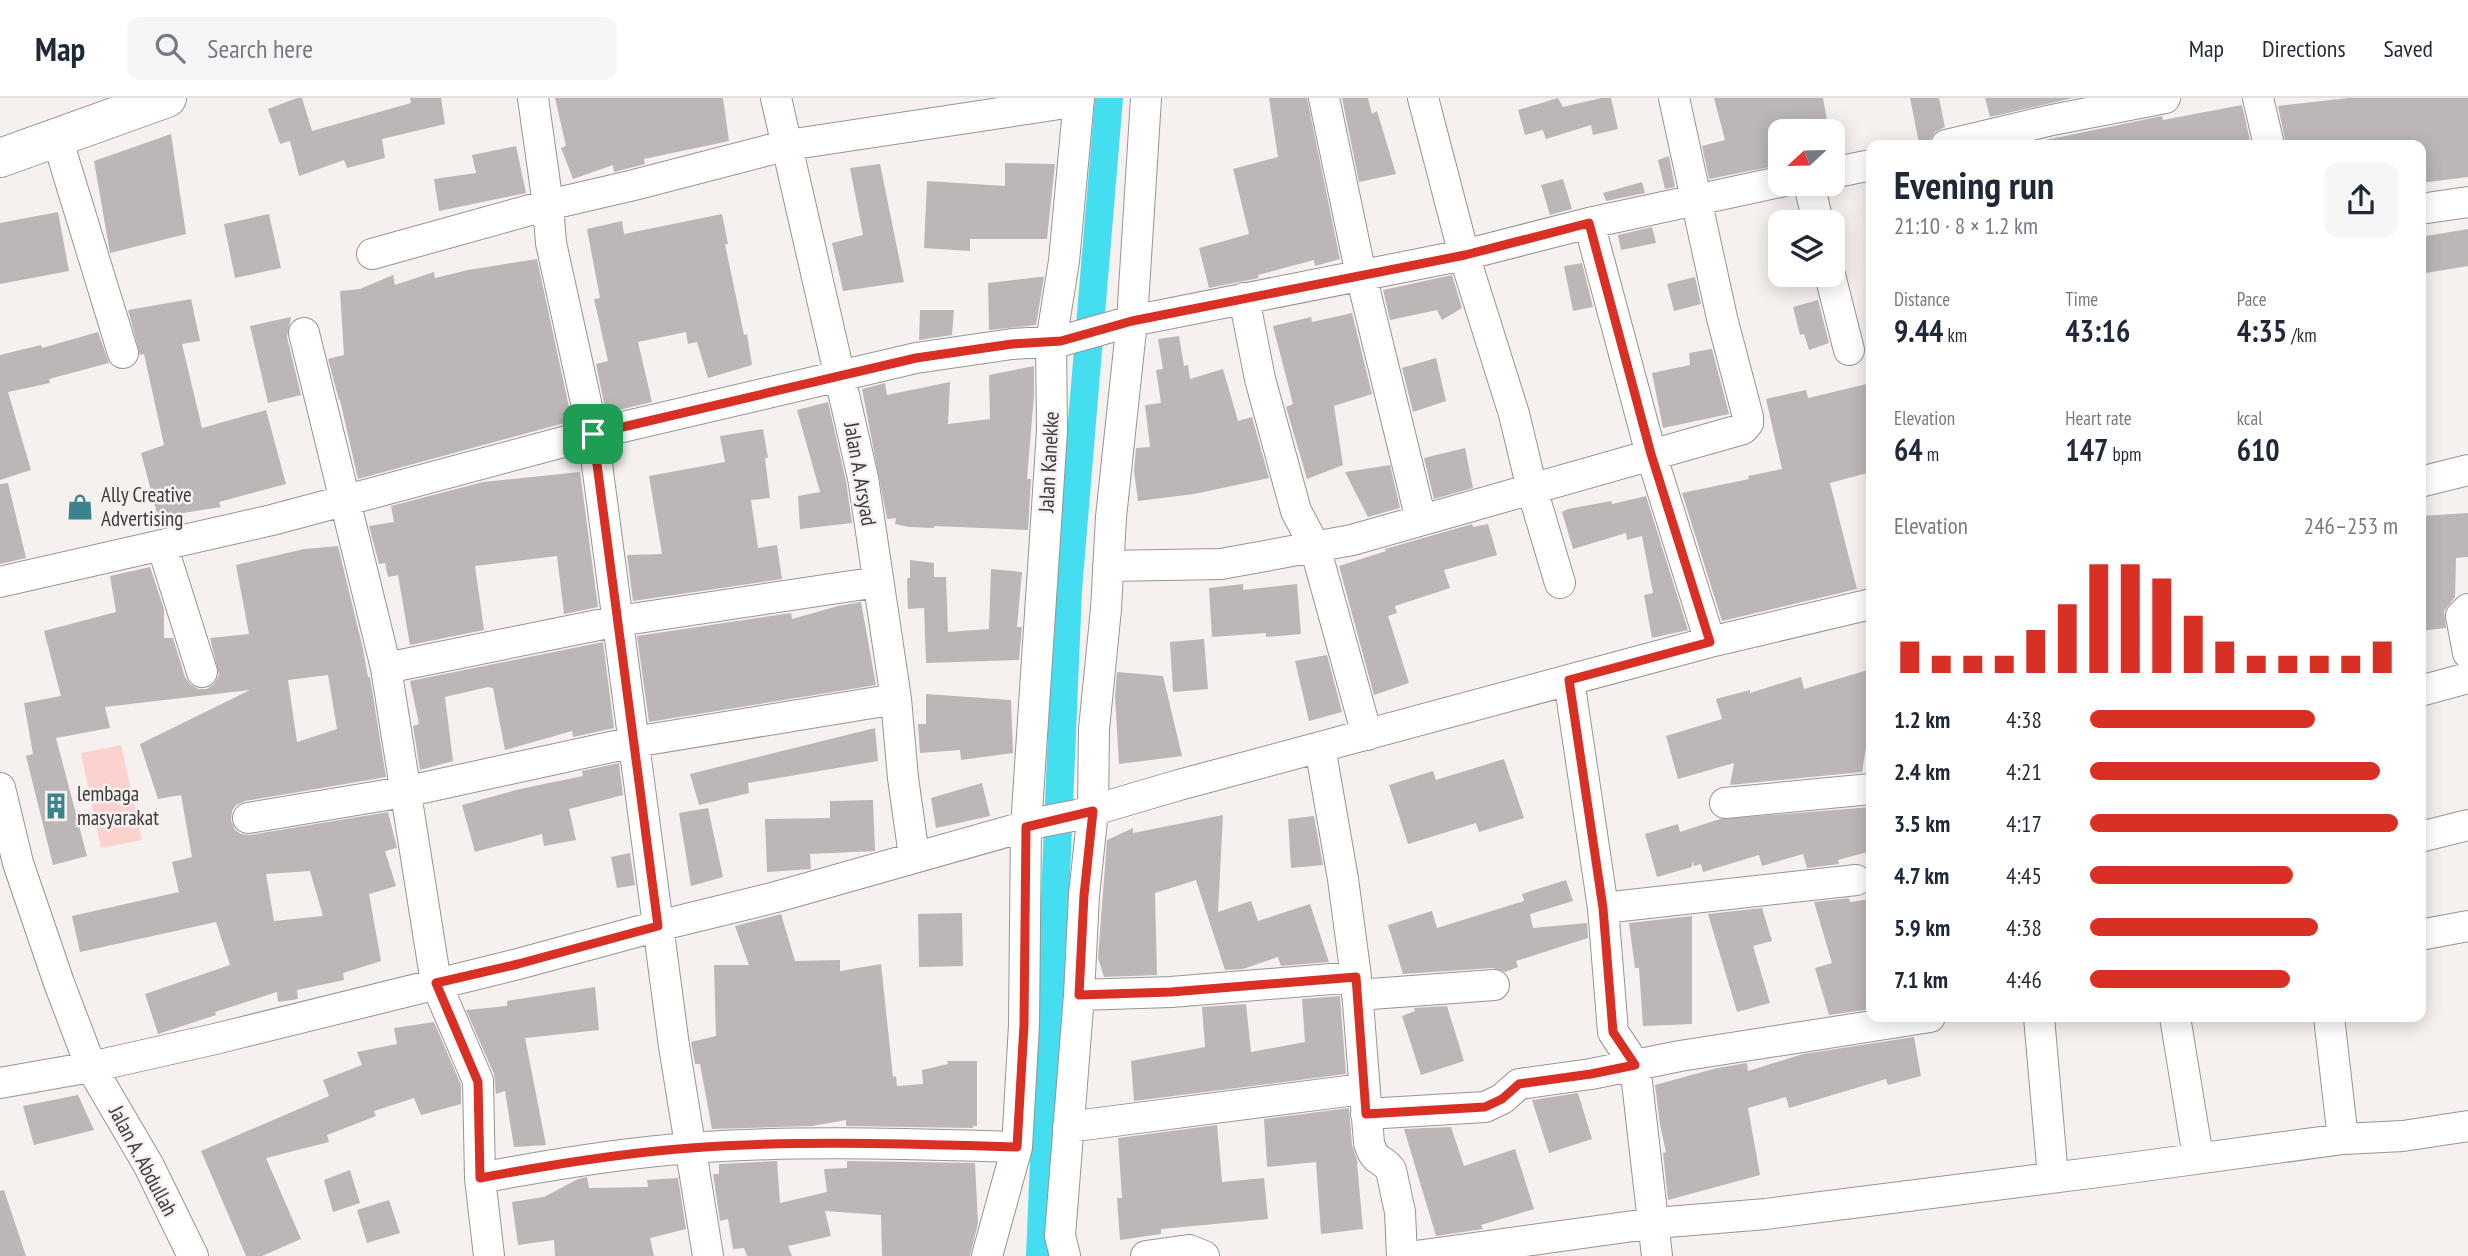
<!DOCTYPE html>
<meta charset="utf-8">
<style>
body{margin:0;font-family:"PT Sans Narrow",sans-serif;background:#f6f6f7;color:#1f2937;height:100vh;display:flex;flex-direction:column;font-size:26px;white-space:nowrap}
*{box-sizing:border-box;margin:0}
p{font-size:23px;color:#747a83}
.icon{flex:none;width:38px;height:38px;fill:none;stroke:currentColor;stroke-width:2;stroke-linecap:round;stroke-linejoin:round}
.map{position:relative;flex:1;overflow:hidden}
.drawer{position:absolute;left:1866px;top:42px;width:560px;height:882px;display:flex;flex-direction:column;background:#fff;border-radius:14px;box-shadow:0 4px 18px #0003}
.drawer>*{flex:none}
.needle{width:46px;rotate:248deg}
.controls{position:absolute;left:1768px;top:21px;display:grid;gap:14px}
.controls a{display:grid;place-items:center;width:77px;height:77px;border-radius:14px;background:#fff;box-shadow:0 4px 18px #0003;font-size:35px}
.pin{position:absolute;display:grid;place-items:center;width:60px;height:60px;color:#fff;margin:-30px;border-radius:14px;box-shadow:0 4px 10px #0006}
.round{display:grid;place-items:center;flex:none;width:74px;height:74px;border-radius:14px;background:#f6f6f7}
.overview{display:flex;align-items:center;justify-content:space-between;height:119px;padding:0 28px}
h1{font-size:38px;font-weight:600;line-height:52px}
.metrics{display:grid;grid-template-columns:repeat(3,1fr);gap:10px;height:119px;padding:7px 28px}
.metrics div{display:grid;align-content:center}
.metrics b{font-size:30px;font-weight:600}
.metrics small{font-size:19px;font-weight:400}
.metrics p{font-size:19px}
.chart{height:196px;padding:14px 28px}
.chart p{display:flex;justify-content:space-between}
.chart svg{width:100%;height:126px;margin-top:7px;stroke:#d93025;stroke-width:6}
ul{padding:0 28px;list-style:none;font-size:23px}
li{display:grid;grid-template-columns:112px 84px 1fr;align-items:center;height:52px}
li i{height:18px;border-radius:9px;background:#d93025}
header{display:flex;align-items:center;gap:42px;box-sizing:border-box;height:98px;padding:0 35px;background:#fff;border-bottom:2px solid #e0e1e3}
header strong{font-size:33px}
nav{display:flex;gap:38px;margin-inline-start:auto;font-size:24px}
.search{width:490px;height:63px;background:#f6f6f7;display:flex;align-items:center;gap:18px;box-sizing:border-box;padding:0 24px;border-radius:14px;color:#747a83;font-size:26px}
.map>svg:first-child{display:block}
.green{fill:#fcd2ce}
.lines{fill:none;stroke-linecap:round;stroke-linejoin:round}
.canal{stroke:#45ddf0;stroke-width:28}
.building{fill:#bcb7b6;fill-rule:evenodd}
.minor-casing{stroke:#999392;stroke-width:32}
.highway-casing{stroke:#999392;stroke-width:40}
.minor{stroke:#fff;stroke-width:30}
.highway{stroke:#fff;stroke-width:38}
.route-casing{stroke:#fff;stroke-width:14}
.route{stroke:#d93025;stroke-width:9}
.labels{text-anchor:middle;stroke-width:5;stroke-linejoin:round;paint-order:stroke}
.street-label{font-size:21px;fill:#3d3b3b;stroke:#f6f0ef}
.poi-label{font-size:21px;fill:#3d3b3b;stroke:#f6f0ef;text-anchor:start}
</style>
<header>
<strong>Map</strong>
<div class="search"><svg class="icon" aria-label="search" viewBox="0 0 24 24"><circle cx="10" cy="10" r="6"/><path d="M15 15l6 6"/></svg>Search here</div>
<nav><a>Map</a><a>Directions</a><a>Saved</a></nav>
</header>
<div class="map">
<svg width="2468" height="1158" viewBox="0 0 2468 1158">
<rect width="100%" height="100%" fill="#f6f0ef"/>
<path class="green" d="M121,647L142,742L101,750L81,655Z"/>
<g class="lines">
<path class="canal" d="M1040,1158L1068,492L1109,0"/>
</g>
<path class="building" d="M297,0H302L312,33L411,5L410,0H441L445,26L382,41L385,60L347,70L344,62L299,78L290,43L280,46L268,11Z
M555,0H723L729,43L644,61L645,66L614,74L613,67L573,81L561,50L566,48Z
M1269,0H1307L1340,161L1315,168L1314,162L1258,177L1259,180L1209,190L1199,150L1249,136L1233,71L1278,59Z
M1342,0H1368L1372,16L1377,13L1396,76L1359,84Z
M1558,0L1563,9L1601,0H1611L1618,31L1593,37L1591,27L1546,41L1543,32L1525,37L1518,12Z
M1714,0H1823L1829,33H1780V67L1709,81L1702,48L1725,42Z
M1910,0H1939L1945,29L1935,34L1929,43L1919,45Z
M1985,0H2073L1990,19Z
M2348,0H2468V79L2420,85V47H2286L2278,8Z
M2242,7L2251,47L2026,46L2162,18L2163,22Z
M171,36L186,136L110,155L94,63Z
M516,48L526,95L439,113L434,81L476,75L472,57Z
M1669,58L1675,89L1665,91L1658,62Z
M1005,65L1055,66L1047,141H970V153L924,150L927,83L1005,88Z
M880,66L904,184L843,193L832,145L863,137L850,70Z
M1563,81L1572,111L1550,117L1541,87Z
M1642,84L1645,95L1606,103L1603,95Z
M58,114L69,173L0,186V125Z
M269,116L281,170L235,180L224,126Z
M722,116L728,146H725L735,194L744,237L747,236L752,267L708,280L697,244L688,246L686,234L638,244L652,304L606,315L596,266L608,263L594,201L600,200L587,131L622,123L624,136Z
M1652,129L1656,145L1621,152L1618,137Z
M2468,131V168L2420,176V139Z
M537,161L572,323L358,381L340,302H339L328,261L344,257L340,193L360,191L393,177L395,187L434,174L435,180L468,172Z
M1582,165L1593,209L1573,213L1564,168Z
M1452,177L1462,210L1442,222L1437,212L1390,222L1383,192Z
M1040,179H1044L1036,227L989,232L988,185Z
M1695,179L1701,206L1674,213L1667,186Z
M191,201L200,243L182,246L202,330L266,312L286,386L219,404L221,409L158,419L141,355L164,347L144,256L140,257L128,212Z
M1818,202L1829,245L1809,252L1804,236L1800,237L1793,209Z
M920,212H954L952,237L919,242Z
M1352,215L1372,296L1334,308L1343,367L1307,381L1286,309L1293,306L1273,228L1311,219L1312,224Z
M291,219L287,239L301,297L268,305L250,228Z
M98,234L109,265L49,281L50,285L8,294L31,372L0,382V257L41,247L42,250Z
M1179,238L1184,268L1188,267L1190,281L1223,271L1238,323L1252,319L1269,380L1194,396L1138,403L1134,373L1136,350L1150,349L1145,307L1161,305L1156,272L1163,271L1158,241Z
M1712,251L1729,316L1663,330L1652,275L1690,267L1689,255Z
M1436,260L1446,303L1413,314L1402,270Z
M1034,268V297L1027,381H1031L1028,432L934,428V430L909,429L895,426L896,420L887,421L862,291L885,285L887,297L950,284L948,326L990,321L989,277Z
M1871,285V374L1830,385L1857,491L1722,523L1682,395L1749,381L1748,378L1782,371L1766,301L1806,292L1808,300Z
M828,304L846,383L852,425L800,431L798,398L820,394L797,312Z
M763,331L768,360H765L770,400L751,402L758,450L777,447L782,481L633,503L627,457L662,456L649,378L725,364L720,338Z
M1465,350L1473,390L1434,401L1424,360Z
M1390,367L1400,410L1368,419L1345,374Z
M580,374L598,509L564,516L557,458L475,468L484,532L410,547L398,477L388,479L385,465L379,466L369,428L394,424L391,408L483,384Z
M8,385L26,460L0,466V386Z
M1646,398L1688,532L1652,540L1644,497L1653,495L1642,438L1627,442L1626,435L1573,451L1562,414L1568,411L1611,403L1612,406Z
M2468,415V459L2456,460L2455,499L2444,513L2446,530L2420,533V418Z
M1472,426L1473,429L1488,426L1497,457L1444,472L1450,490L1395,508L1397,515L1388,518L1409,585L1374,597L1339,468L1386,453L1385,451Z
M338,448L363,551L368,579H370L386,679L245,703L236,707L232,713L231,722L235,732L241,736L250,737L388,714L397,750L385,753L396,788L369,796L381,863L343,875L344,882L297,892L298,901L278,904L277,894L215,914L216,917L158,936L145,896L230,867L216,824L80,854L72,818L179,794L172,764L192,759L181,697L158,701L140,646L250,592L105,609L110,630L56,640L87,758L53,767L26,658L33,656L24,605L61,598L44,533L116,514L110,478L150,469L164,511V540H173L185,579L190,586L198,591H207L214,586L219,577L210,540L249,536L236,467L304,451ZM328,577L337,631L297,644L288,582ZM310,773L323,818L274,823L266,776Z
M910,462L934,465V479H946L948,534L989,531L991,471L1022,474L1017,529H1022L1019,562L926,565L924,510L908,511L907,480H910Z
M1243,486V492L1297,486L1301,536L1266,539V535L1212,539L1209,490Z
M861,504L876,587L649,624L637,538L791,515L792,521L838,508Z
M1204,541L1208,591L1173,594L1170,544Z
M603,544L614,630L573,639L572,633L505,652L493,590L488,589L445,599L453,663L420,672L413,628L419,626L410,583Z
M1327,557L1342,614L1309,623L1295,563Z
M1871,571V618L1862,674L1730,687L1734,665L1678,681L1666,638L1722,621L1716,601L1750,592V595L1801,579L1804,591Z
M1117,574L1163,578L1182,658L1119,666L1115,598Z
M926,596L1011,602L1013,655L961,662L960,652L920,655L918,626H926Z
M875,630L878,663L748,685L749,695L699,707L690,676Z
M1504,661L1524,720L1479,734L1476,725L1408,746L1389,687L1433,673L1436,682Z
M619,665L623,697L569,711L576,742L544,748L542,736L475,754L462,707L520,691L583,678L582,673Z
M982,685L990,718L936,730L931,700Z
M873,702L875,753L810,756L811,771L767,774L765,721L830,720V703Z
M1871,709V753L1838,762L1839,766L1807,770L1803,756L1762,768L1759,757L1703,774L1701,766L1694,768L1692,763V769L1657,779L1645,736L1678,726L1680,734L1720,721Z
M708,710L723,779L691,788L679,715Z
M1223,717L1218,814L1251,803L1258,823L1310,806L1329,864L1281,868L1278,859L1243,871L1225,872L1196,782L1155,795L1157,877L1104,879L1098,860L1107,742L1133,730V735Z
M1314,718L1323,767L1291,770L1288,721Z
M630,755L635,787L617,790L611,759Z
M1566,782L1573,803L1530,816L1533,830L1587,825L1588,840L1516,863L1518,869L1505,874L1493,870L1403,876L1388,827L1432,813L1437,830L1524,803L1522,796Z
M1849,800L1850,804L1871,801V911L1829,917L1815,870L1832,865L1814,804Z
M1762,810L1772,843L1753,848L1770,905L1737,914L1708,816Z
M962,815L963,868L919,869L918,816Z
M781,816L795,863L840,862V873L881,866L893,979L896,978L897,988L923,986L922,972L948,966L947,963H977V1028H973V1030L846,1028V1022L812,1028L712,1031L700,966H695L691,944L716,938L714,867H749L735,828Z
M1692,818V926L1643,928L1639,870H1635L1629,825Z
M595,889L599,932L525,940L546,1047L514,1049L505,993L496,996L494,976L466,912L507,908V903Z
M1340,898L1346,976L1134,1003L1131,963L1205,949L1202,909L1246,906L1251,954L1305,944L1302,901Z
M1447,908L1464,963L1421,977L1402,918L1415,913L1414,910Z
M434,924L461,987V1006L421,1017L414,1000L374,1013L376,1018L327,1037L329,1044L266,1060L301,1141L262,1158H246L201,1053L329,998L323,982L362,967L357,954L397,946L394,930Z
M1914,939L1921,978L1888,987L1886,981L1789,1010L1786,999L1748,1010L1760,1077L1668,1102L1663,1055L1666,1054L1660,1027L1655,987L1717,970L1747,965L1748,973L1803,956Z
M1578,995L1592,1041L1549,1055L1532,1002Z
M78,997L94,1032L34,1047L23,1008Z
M1349,1010L1352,1047L1358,1065H1357L1363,1131L1321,1136L1316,1064L1267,1069L1264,1021Z
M1217,1027L1222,1084L1264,1080L1268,1121L1161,1131V1136L1120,1142L1117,1100H1122L1118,1040Z
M1451,1029L1464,1068L1515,1051L1534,1111L1481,1127L1483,1131L1436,1138L1404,1031Z
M777,1063L780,1105L827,1094L824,1071L847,1070V1063L975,1065L978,1125L970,1158H882L881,1117L825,1113L831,1138L788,1148L792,1158H747L744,1150L733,1151L728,1121L720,1123L713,1076H719V1066Z
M350,1072L360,1105L333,1114L324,1082Z
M587,1079L589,1090L648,1089L647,1082L678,1080L686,1131L650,1140L654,1158H555L554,1142L518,1147L512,1104L544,1099L578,1081Z
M4,1092L26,1158H0V1093Z
M389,1102L400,1135L367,1145L357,1112Z"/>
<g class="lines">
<g class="minor-casing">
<path id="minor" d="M533,0L548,107L551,145L593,336L674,948L708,1158
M776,0L863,380L896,601L903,680L914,758
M1324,0L1361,177L1421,422
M1423,0L1464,157L1514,316L1532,391L1560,485
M2258,0L2269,47
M57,40L123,255
M1946,47L2052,22L2165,0
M1832,75L1871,67
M1809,86L1818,124
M2420,111L2468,104
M1589,125L1651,356L1710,544
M372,156L548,107L634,87L788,47L1079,3
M1830,177L1849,252
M1244,200L1260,281L1296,413L1315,449L1367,637
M304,235L386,570L436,885L478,983L480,1080L489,1158
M2420,384L2468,372
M162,447L202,574
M1108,468L1221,466L1352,442L1743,331L1748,325V319L1722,220L1674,0
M0,484L272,422L593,336L916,260L1012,246L1061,243L1132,223L1464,157L1589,125L1780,84
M2468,511L2461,518L2468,555
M386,570L618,523L878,484
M1569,582L1603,810L1613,934L1635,967L1657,1158
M2420,593L2468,580
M1320,649L1343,781L1356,879L1369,1045C1375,1066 1382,1059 1391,1072L1400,1114L1402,1158
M0,690L18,765L59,885L91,969L149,1068L193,1158
M1725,705L1871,691
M248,720L404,694L634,644L896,601
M2420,739L2468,727
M1603,810L1856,782
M2420,837L2468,828
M1079,897L1171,894L1356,879
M1357,897L1494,887
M2039,919L2053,1079
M2175,919L2198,1059
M0,985L91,969L215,941L518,866L658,828L776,799L1041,724L1077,717L1179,687L1710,544L1871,506
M1366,1016L1485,1009L1502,1001L1519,986L1591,976L1680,958L1930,919
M1068,1029L1363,991
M2343,1041L2403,1038L2468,1028
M480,1080C549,1067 620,1055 691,1050C800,1042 908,1046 1017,1049
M987,1158L1017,1049L1024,927L1026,729L1052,333L1051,244L1064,163L1079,0
M1065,1158L1060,1138L1079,897L1084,797L1093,713L1094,631L1106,511L1111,419L1132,223L1146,0
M1146,1158L1189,1152L1204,1158
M1416,1158L1655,1125L1766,1116L2122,1071L2343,1041L2329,919"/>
</g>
<g class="highway-casing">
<path id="highway" d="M0,60L167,0"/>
</g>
<use href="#minor" class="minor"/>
<use href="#highway" class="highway"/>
</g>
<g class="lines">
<g class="route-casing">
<path id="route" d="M1589,125L1651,356L1710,544L1569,582L1603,810L1613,934L1635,967L1591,976L1519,986L1502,1001L1485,1009L1366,1016L1356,879L1171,894L1079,897L1084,797L1093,713L1026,729L1024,927L1017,1049C908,1046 800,1042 691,1050C620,1055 549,1067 480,1080L478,984L436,885L518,866L658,828L593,336L916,260L1012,246L1061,243L1132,223L1465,157Z"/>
</g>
<use href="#route" class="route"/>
</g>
<defs>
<g id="shop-bare" transform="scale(2.1)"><path d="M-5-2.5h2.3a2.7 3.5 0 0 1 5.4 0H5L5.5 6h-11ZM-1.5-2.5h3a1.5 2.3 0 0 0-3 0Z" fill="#3c838d" stroke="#f6f0ef" stroke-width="2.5" paint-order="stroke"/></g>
<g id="building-bare" transform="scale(2.1)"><path d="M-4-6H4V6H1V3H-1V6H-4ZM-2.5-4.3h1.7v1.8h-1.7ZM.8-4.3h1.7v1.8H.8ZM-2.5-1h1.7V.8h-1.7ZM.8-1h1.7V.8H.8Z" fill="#3c838d" stroke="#f6f0ef" stroke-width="2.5" paint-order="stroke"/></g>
</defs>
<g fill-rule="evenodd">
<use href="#shop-bare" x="80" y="409"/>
<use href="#building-bare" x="56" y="708"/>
</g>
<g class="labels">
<g class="street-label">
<text transform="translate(1049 364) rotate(-87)" y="7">Jalan Kanekke</text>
<text transform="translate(860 376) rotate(80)" y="7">Jalan A. Arsyad</text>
<text transform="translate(143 1063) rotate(62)" y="7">Jalan A. Abdullah</text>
</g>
<g class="poi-label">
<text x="101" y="404">Ally Creative<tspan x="101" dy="24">Advertising</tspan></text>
<text x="77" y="703">lembaga<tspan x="77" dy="24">masyarakat</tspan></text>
</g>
</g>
</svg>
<div class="controls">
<a><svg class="needle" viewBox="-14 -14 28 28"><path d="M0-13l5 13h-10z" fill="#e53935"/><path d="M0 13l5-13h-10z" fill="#747a83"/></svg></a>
<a><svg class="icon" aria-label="layers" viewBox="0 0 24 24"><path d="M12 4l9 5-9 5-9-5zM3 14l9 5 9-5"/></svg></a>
</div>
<div class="pin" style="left:593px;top:336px;background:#1e9e55"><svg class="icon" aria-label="arrive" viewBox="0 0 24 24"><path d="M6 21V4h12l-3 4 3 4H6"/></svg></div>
<section class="drawer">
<div class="overview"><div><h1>Evening run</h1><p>21:10 · 8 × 1.2 km</p></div><a class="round"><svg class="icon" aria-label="share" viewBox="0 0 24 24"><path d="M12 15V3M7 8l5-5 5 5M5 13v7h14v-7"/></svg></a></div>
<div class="metrics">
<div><p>Distance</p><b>9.44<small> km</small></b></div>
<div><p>Time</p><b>43:16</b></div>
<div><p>Pace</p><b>4:35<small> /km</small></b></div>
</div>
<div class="metrics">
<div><p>Elevation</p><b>64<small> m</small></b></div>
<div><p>Heart rate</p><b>147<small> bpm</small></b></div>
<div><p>kcal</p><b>610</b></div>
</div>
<div class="chart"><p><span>Elevation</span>246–253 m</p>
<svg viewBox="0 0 160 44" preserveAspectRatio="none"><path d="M5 44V33M15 44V38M25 44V38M35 44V38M45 44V29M55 44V20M65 44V6M75 44V6M85 44V11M95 44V24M105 44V33M115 44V38M125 44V38M135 44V38M145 44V38M155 44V33"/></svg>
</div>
<ul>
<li><b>1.2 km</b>4:38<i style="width:73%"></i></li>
<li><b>2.4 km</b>4:21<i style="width:94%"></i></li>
<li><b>3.5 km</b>4:17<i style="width:100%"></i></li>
<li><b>4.7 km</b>4:45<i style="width:66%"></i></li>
<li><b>5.9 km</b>4:38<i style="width:74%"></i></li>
<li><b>7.1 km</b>4:46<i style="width:65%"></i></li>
</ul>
</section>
</div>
